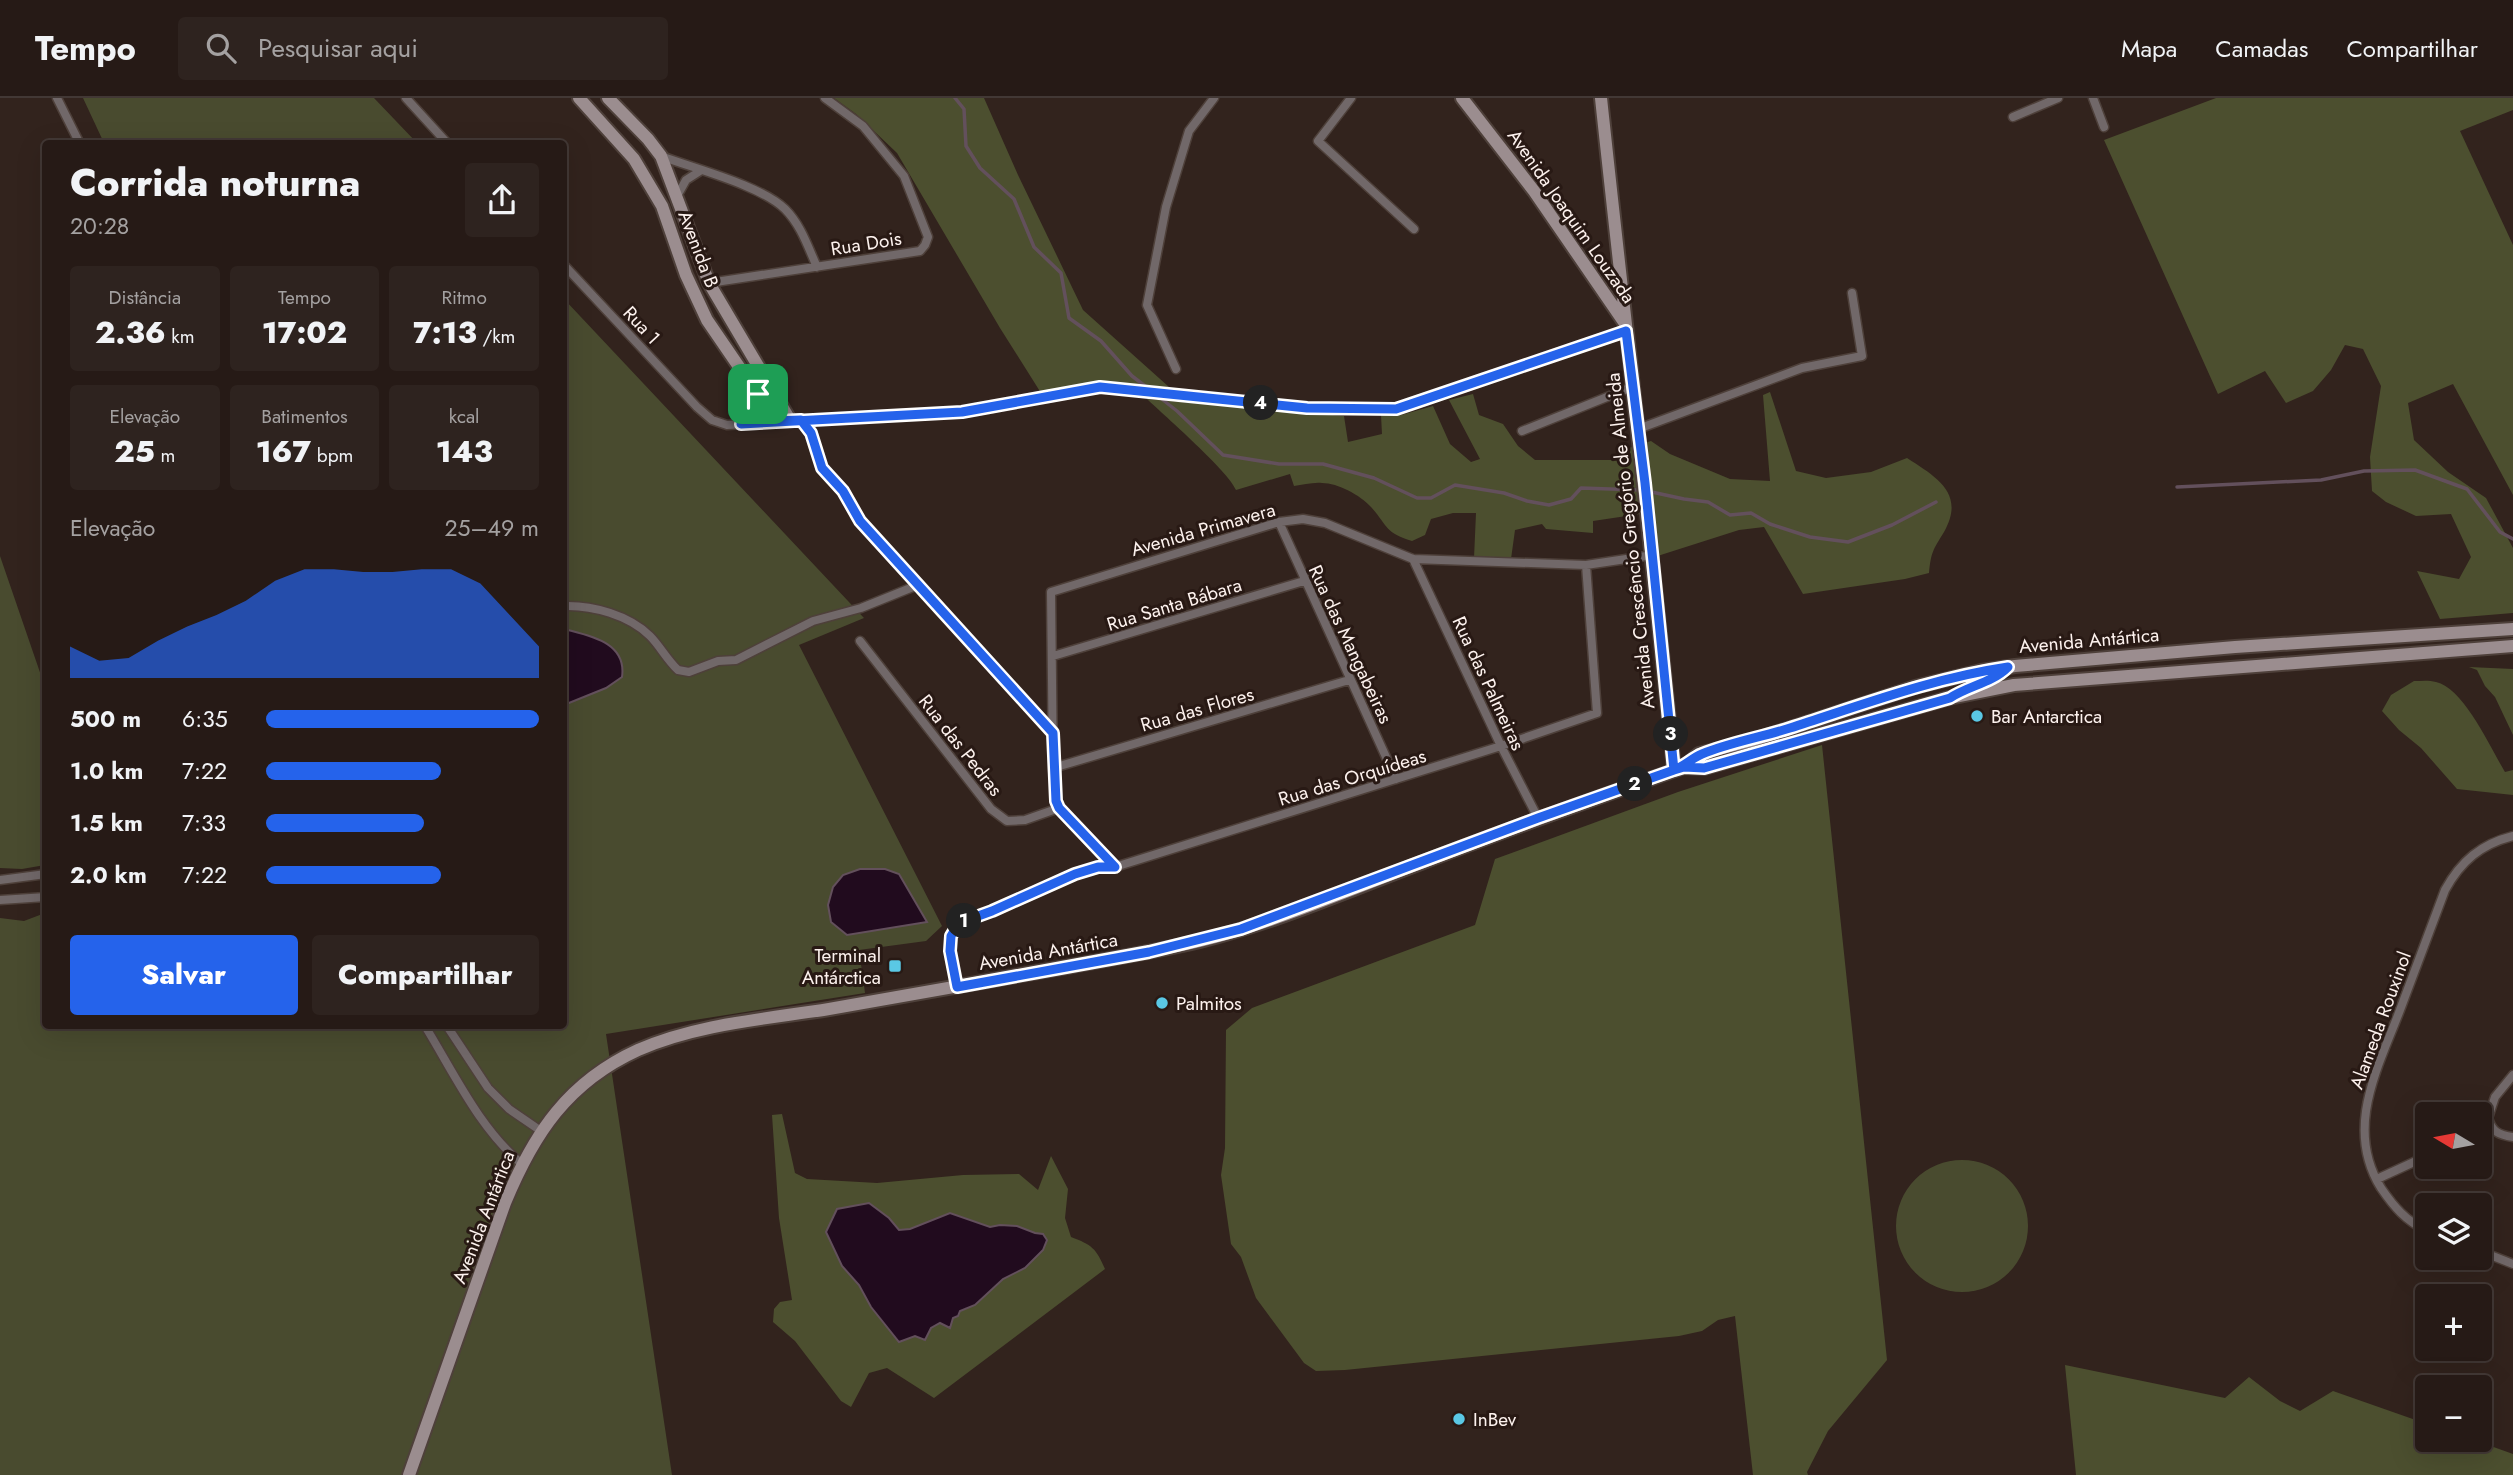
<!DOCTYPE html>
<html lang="pt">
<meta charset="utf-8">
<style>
body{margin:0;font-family:Jost,sans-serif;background:#2e231f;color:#f1f3f6;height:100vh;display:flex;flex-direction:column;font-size:26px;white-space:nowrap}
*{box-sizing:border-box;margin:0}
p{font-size:23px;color:#a4a1a1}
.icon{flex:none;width:38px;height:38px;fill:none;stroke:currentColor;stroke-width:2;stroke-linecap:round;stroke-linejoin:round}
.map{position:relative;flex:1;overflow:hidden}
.sheet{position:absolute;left:42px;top:42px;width:525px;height:889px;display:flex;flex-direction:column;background:#261a16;border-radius:7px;box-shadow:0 7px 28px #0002,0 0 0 2px #423835}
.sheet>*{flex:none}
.needle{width:46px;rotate:280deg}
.fabs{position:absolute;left:2415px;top:1004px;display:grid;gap:14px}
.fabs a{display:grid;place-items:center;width:77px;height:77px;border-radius:7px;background:#261a16;box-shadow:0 7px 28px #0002,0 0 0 2px #423835;font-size:35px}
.pin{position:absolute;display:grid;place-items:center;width:60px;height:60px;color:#fff;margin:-30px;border-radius:14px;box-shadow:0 4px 10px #0006}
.km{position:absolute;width:35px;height:35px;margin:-18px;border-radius:50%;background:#222;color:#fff;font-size:19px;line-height:35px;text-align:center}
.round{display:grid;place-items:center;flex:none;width:74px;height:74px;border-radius:7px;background:#2e231f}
.summary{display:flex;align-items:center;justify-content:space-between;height:119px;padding:0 28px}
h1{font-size:38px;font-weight:800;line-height:52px}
.metrics{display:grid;grid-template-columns:repeat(3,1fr);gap:10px;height:119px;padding:7px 28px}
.metrics div{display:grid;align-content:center;border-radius:7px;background:#2e231f;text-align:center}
.metrics b{font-size:30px;font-weight:800}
.metrics small{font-size:19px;font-weight:400}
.metrics p{font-size:19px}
.chart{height:196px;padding:14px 28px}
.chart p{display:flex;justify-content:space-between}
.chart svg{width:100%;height:126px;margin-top:7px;fill:#2563eb;opacity:.7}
.primary-button{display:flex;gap:14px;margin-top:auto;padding:14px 28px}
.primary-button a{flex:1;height:80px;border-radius:7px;background:#2563eb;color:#fff;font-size:28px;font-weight:800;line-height:80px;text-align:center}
.primary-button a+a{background:#2e231f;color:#f1f3f6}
ul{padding:0 28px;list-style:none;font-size:23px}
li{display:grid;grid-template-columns:112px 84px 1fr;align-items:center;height:52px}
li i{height:18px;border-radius:9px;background:#2563eb}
header{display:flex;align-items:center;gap:42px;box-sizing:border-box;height:98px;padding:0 35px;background:#261a16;border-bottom:2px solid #423835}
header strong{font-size:33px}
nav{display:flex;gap:38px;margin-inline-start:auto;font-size:24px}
.search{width:490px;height:63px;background:#2e231f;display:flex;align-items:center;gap:18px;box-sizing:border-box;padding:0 24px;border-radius:7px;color:#a4a1a1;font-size:26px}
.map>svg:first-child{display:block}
.green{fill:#494b2f}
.forest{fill:#4c4f2f}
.water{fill:#210b1e;stroke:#63505c;stroke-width:2}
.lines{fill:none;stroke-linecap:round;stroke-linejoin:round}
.stream{stroke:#63505c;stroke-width:3.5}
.street-casing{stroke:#4e403a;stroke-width:11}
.secondary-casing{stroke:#4e403a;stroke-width:16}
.street{stroke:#716869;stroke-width:8}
.secondary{stroke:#9b8d8f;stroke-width:12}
.route-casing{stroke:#fff;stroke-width:14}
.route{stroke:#2563eb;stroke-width:9}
.poi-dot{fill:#5ac8e5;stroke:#281914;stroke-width:2.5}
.labels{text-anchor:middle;stroke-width:6;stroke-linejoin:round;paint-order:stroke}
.street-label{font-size:19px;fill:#fdf2ee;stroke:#281914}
.poi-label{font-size:19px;fill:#fdf2ee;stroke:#281914;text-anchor:start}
</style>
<header>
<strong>Tempo</strong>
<div class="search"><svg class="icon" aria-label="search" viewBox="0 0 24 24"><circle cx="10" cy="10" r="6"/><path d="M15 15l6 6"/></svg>Pesquisar aqui</div>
<nav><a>Mapa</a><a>Camadas</a><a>Compartilhar</a></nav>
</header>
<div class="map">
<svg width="2513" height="1377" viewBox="0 0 2513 1377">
<rect width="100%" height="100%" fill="#32231d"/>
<path class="green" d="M83,0H374L417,45H104Z
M564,201L864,520L799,547L942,828L926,843L859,852L865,895L606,936L672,1377H0V820L24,823L45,815L46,928H564Z
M0,458L45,589V767L22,771L0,770Z
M1896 1128a66 66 0 1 1 132 0a66 66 0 1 1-132 0Z"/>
<path class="forest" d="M834,0H984L1018,77L1083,212L1169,289L1105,284L1041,295L1000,230L897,55L856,16Z
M2216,0H2513V12L2460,33L2513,147V397L2453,286L2408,305L2414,342L2448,374L2486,400L2513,450V515L2440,521L2417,473L2459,481L2471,459L2451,416L2416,418L2386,404L2372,393L2370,359L2381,288L2363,251L2345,247L2331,272L2313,293L2286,305L2265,273L2218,296L2104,42Z
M1770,294L1796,373L1826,380L1871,374L1907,360C1936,379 1966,395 1944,434C1933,452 1931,454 1929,475L1905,481L1803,496L1764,429L1739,432L1645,462L1640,416L1593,423V435L1546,431L1542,426L1515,432L1511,461L1474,460L1476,415H1453L1431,421L1425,437L1412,443C1385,435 1388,428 1371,409C1360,397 1338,385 1322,385C1313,384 1303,387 1294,388L1290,376L1236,392C1229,374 1165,318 1147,301L1344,318L1348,344L1382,336L1381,317H1401L1433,308L1450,346L1471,364L1480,361L1449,302L1473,296L1479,317L1503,326L1518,348L1535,362H1616L1626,351L1651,343L1670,356L1730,381L1770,383L1763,297Z
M2469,569L2513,571V637L2495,599L2485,588L2477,572Z
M2414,583C2421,583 2429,582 2436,584C2464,590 2491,651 2505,674L2513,672V697L2457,691L2421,650L2399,632L2382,613L2391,597Z
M1822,647L1887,1262L1828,1333L1807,1374L1808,1377H1753L1735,1218L1718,1222L1702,1233L1679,1238L1345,1272L1316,1273L1304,1265L1256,1200L1241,1159L1231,1146L1221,1077L1225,1050L1226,932L1252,910L1475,827L1495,761L1678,694Z
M782,1016L795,1075L807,1081L877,1085L963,1077L1019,1076L1038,1092L1051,1058L1068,1091L1065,1120L1071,1139C1092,1147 1096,1150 1105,1171L934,1300L887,1270L869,1275L851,1309L841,1303L795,1243L773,1224L774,1211L780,1204L792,1202L779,1120L772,1017Z
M2065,1267L2225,1300L2249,1279L2280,1303L2300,1313L2333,1293L2427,1326V1342H2474L2513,1356V1377H2076Z"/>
<path class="water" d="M564,531C590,538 627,544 622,579L606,590L564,607Z
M860,771H885L899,776L927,824L847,837L831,824L828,807L833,789L843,777Z
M869,1105L889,1120L899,1132L910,1131L950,1115L990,1129L1000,1127L1017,1128L1035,1135L1043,1136L1047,1142L1043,1152L1025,1170L1003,1181L975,1207L960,1213L958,1218L953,1220L950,1230L940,1225L931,1230L925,1242L915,1238L899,1244L871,1209L859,1187L842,1168L826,1134L837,1111Z"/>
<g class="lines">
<path class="stream" d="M955,0L964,11L966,48L980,70L1014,101L1034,149L1061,175L1069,220L1101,243L1132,278L1149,291
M1158,298L1177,313L1223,357L1279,366H1323L1374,380L1417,400H1431L1455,387L1504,395L1527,403L1549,407L1571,401L1581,390L1640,392
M2177,389L2321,382L2364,373L2415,372L2467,391L2500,434L2513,441
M1647,393L1684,401L1708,404L1730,417L1751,415L1770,426L1810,439L1848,444L1892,427L1936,404"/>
<g class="street-casing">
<path id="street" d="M57,0L80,46
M406,0L448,46
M1351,0L1318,43L1414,131
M2093,0L2104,29
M2013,19L2058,0
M661,58C695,71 760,87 785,111C801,127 808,149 817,169
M677,98L686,82L700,73
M564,167L697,309L712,322L727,327L963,314L1100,289L1307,310L1396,311L1626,234
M709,185L920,153L925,147L928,139L904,78L863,28L825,0
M1176,271L1147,207L1166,109L1189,33L1214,0
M801,322L811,335L822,371L843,393L860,423L1053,635
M1638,331L1802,270L1862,258L1852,195
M1522,333L1632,289
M1279,424L1396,681
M1413,461L1501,648L1538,720
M564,508C592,507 629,517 650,538C660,548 667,562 678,572L689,574L718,563L736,562L813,523L861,510L918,487
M860,543L991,711L1007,723L1025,722L1059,710
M1053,558L1304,483
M1053,670L1349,582
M1115,769L1059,710L1056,703L1053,670L1051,494L1279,424L1303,421L1325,425L1413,461L1586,467L1653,457
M0,782L46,776
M0,802L46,799
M957,889L950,853L951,838L959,825L992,813L1075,776L1098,769H1115L1501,648L1597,615L1586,467
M425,928C454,975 479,1030 522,1066
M447,928L488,990L509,1011L541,1033
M2513,977L2495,999L2488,1020C2492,1034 2499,1037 2513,1039
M2480,1034L2491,1029
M2377,1081L2427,1058
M2427,1133C2406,1123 2394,1109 2381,1090C2344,1030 2378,970 2400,912C2415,872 2430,832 2445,792C2461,763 2481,746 2513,738
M2480,1153L2513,1166"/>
</g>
<g class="secondary-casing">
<path id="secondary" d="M579,0L634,61L662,108L686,177L707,222L776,323
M608,0L648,41L661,58L709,185L790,322
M1462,0L1534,93L1624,224
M1601,0C1625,224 1652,448 1674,672
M741,325L749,318L758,296
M1684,669L1704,670L1949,600L2014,587L2513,548
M409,1377L505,1105C534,1035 568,984 638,952C697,926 766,921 829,911C910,897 991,883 1072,868C1115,860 1158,853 1200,843C1276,824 1349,792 1421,765C1508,731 1596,700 1684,669L1699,656L1751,643L1915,589L1981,573L2015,568L2235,549L2513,531"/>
</g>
<use href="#street" class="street"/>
<use href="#secondary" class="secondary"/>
</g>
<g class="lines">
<g class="route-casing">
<path id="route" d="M758,296L776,323L801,322L811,335L822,370L843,393L860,423L1053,635L1056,703L1059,710L1115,769H1098L1075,776L992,813L959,825L951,838L950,853L957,889L1149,854L1241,831L1538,720L1674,672C1685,668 1692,660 1702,656C1728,645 1762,639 1790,630C1862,607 1933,580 2008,569C1992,585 1968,588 1950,600L1704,670L1684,669L1674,672L1645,385L1626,233L1396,311L1307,310L1100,289L962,314L741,326L749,318L758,296"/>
</g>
<use href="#route" class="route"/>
</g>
<g class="poi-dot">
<circle cx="1977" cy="618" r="7"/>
<rect x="888" y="861" width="14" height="14" rx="3.5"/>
<circle cx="1162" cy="905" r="7"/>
<circle cx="1459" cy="1321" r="7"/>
</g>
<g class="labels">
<g class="street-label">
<text transform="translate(1572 118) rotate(55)" y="7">Avenida Joaquim Louzada</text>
<text transform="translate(866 145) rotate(-9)" y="7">Rua Dois</text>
<text transform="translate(699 151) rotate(69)" y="7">Avenida B</text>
<text transform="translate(642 227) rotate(47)" y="7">Rua 1</text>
<text transform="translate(1203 431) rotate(-16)" y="7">Avenida Primavera</text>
<text transform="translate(1630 443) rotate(-96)" y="7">Avenida Crescêncio Gregório de Almeida</text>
<text transform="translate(1174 506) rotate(-17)" y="7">Rua Santa Bábara</text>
<text transform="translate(2089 542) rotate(-5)" y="7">Avenida Antártica</text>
<text transform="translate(1351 546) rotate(65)" y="7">Rua das Mangabeiras</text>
<text transform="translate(1489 585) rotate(65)" y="7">Rua das Palmeiras</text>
<text transform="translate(1197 611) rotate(-16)" y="7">Rua das Flores</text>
<text transform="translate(961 647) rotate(52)" y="7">Rua das Pedras</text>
<text transform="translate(1352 679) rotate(-17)" y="7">Rua das Orquídeas</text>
<text transform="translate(1048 853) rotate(-10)" y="7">Avenida Antártica</text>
<text transform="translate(2380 922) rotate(-70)" y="7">Alameda Rouxinol</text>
<text transform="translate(483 1119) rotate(-69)" y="7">Avenida Antártica</text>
</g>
<g class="poi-label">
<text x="1991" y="625">Bar Antarctica</text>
<text x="881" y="864" text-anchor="end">Terminal<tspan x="881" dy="22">Antárctica</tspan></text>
<text x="1176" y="912">Palmitos</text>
<text x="1473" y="1328">InBev</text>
</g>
</g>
</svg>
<div class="fabs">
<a><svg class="needle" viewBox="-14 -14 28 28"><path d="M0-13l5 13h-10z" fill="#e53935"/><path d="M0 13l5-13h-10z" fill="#a4a1a1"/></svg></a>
<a><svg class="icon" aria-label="layers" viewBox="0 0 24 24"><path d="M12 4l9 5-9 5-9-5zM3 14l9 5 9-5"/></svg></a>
<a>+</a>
<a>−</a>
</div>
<div class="pin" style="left:758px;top:296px;background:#1e9e55"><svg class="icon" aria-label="arrive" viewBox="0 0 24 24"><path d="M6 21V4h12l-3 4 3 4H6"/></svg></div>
<b class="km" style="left:964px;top:823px">1</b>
<b class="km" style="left:1635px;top:686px">2</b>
<b class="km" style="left:1671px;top:636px">3</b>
<b class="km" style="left:1261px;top:305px">4</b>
<section class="sheet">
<div class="summary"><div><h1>Corrida noturna</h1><p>20:28</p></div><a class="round"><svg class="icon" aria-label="share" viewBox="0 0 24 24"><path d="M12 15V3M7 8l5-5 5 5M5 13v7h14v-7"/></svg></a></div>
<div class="metrics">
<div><p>Distância</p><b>2.36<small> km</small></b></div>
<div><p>Tempo</p><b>17:02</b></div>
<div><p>Ritmo</p><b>7:13<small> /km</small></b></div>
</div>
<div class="metrics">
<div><p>Elevação</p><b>25<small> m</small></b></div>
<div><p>Batimentos</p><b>167<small> bpm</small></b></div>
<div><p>kcal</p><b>143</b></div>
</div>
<div class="chart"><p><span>Elevação</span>25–49 m</p>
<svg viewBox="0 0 160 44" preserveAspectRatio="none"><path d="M0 44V33L10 38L20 37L30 31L40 26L50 22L60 17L70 10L80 6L90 6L100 7L110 7L120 6L130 6L140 11L150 22L160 33V44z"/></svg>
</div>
<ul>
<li><b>500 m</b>6:35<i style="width:100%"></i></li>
<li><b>1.0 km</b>7:22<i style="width:64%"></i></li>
<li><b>1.5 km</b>7:33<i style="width:58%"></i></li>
<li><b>2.0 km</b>7:22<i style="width:64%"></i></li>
</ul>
<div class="primary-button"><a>Salvar</a><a>Compartilhar</a></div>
</section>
</div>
